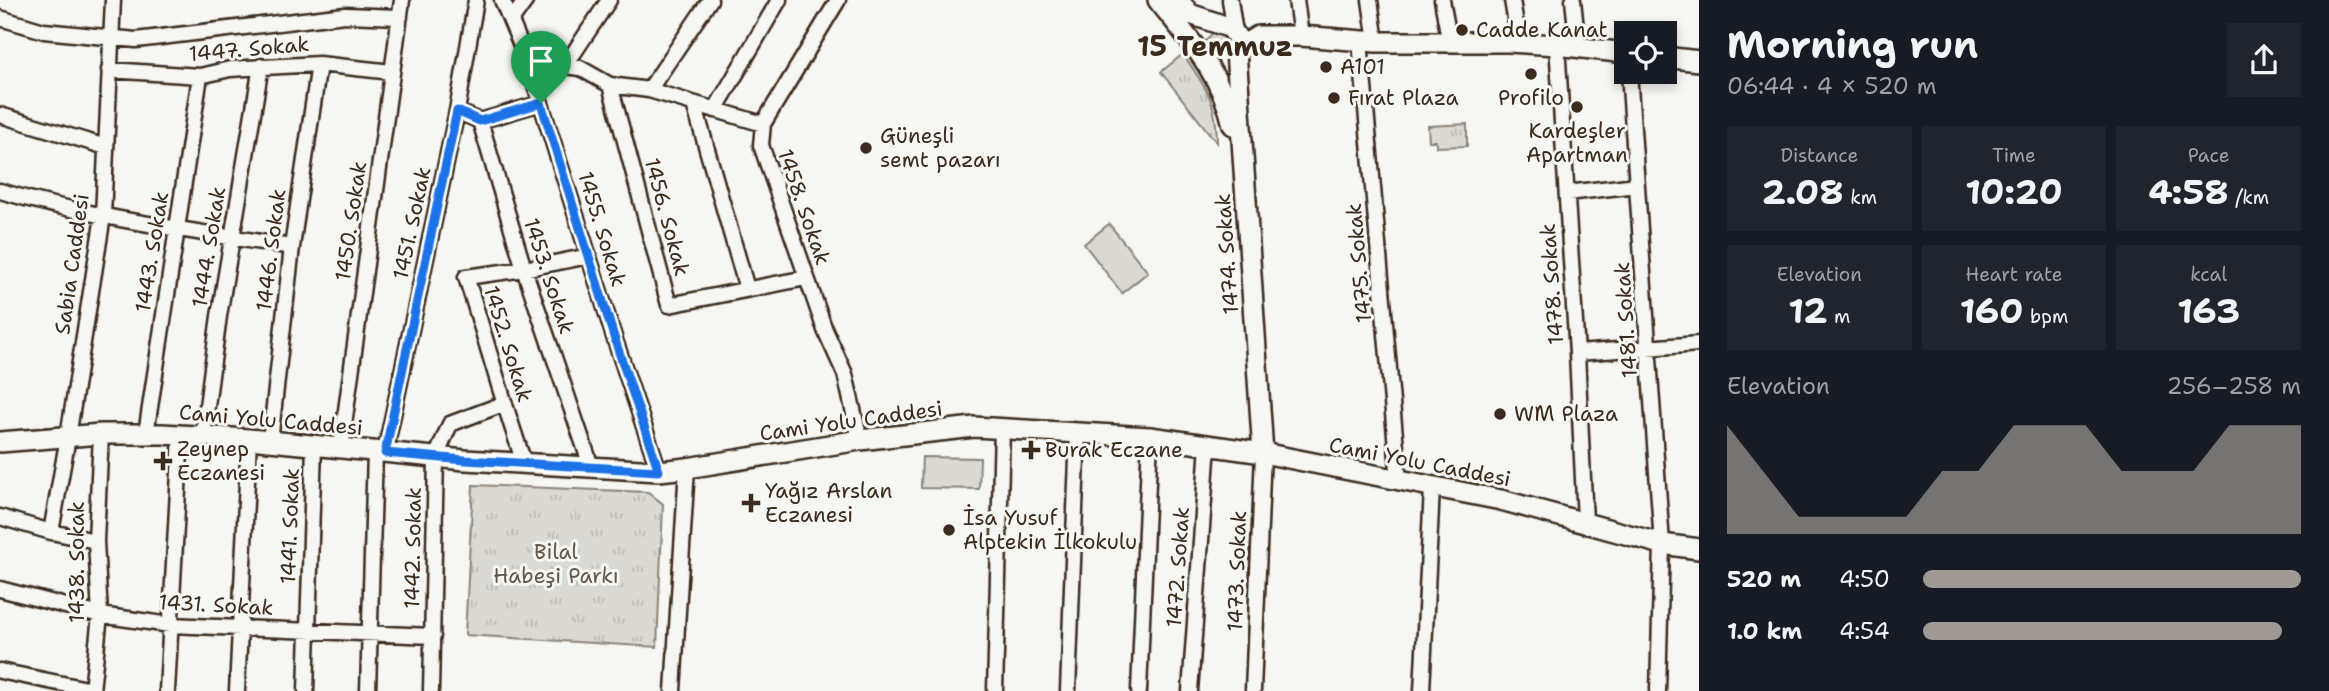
<!DOCTYPE html>
<meta charset="utf-8">
<style>
body{margin:0;font-family:"Shantell Sans",sans-serif;background:#20242c;color:#f1f3f6;height:100vh;display:flex;flex-direction:column;font-size:26px;white-space:nowrap}
*{box-sizing:border-box;margin:0}
p{font-size:23px;color:#9ea1a6}
.icon{flex:none;width:38px;height:38px;fill:none;stroke:currentColor;stroke-width:2;stroke-linecap:round;stroke-linejoin:round}
.map{position:relative;flex:1;overflow:hidden}
.details{display:flex;flex-direction:column;background:#171b24;width:630px}
.details>*{flex:none}
.tools{position:absolute;left:1614px;top:21px;display:grid;gap:14px}
.tools a{display:grid;place-items:center;width:63px;height:63px;border-radius:0px;background:#171b24;box-shadow:0 4px 10px #0003;font-size:35px}
.pin{position:absolute;display:grid;place-items:center;width:60px;height:60px;color:#fff;margin:-72px -30px;border-radius:50% 50% 50% 0;rotate:-45deg;box-shadow:0 0 7px #0007}
.pin .icon{rotate:45deg}
.round{display:grid;place-items:center;flex:none;width:74px;height:74px;border-radius:0px;background:#20242c}
.overview{display:flex;align-items:center;justify-content:space-between;height:119px;padding:0 28px}
h1{font-size:38px;font-weight:700;line-height:52px}
.metrics{display:grid;grid-template-columns:repeat(3,1fr);gap:10px;height:119px;padding:7px 28px}
.metrics div{display:grid;align-content:center;border-radius:0px;background:#20242c;text-align:center}
.metrics b{font-size:35px;font-weight:700}
.metrics small{font-size:19px;font-weight:400}
.metrics p{font-size:19px}
.chart{height:196px;padding:14px 28px}
.chart p{display:flex;justify-content:space-between}
.chart svg{width:100%;height:126px;margin-top:7px;fill:#9f9995;opacity:.7}
ul{padding:0 28px;list-style:none;font-size:23px}
li{display:grid;grid-template-columns:112px 84px 1fr;align-items:center;height:52px}
li i{height:18px;border-radius:9px;background:#9f9995}
main{display:flex;flex:1;min-height:0}
.map>svg:first-child{display:block}
.grass{fill:url(#grass-tufts);stroke:#8a8278;stroke-width:2}
.pitch{fill:#dad9d3;stroke:#8a8278;stroke-width:2}
.lines{fill:none;stroke-linecap:round;stroke-linejoin:round}
.street-casing{stroke:#3b2a1e;stroke-width:19}
.secondary-casing{stroke:#3b2a1e;stroke-width:24}
.street{stroke:#f6f6f2;stroke-width:14}
.secondary{stroke:#f6f6f2;stroke-width:19}
.route-casing{stroke:#fff;stroke-width:14}
.route{stroke:#1a73e8;stroke-width:9}
.poi-dot{fill:#3b2a1e;stroke:#f6f6f2;stroke-width:2.5}
.labels{text-anchor:middle;stroke-width:6;stroke-linejoin:round;paint-order:stroke}
.poi-label{font-size:21px;fill:#3b2a1e;stroke:#f6f6f2;text-anchor:start}
.street-label{font-size:21px;fill:#3b2a1e;stroke:#f6f6f2}
.park-label{font-size:21px;fill:#63564b;stroke:#f6f6f2}
.district-label{font-size:28px;font-weight:bold;fill:#3b2a1e;stroke:#f6f6f2}
</style>
<main>
<div class="map">
<svg width="1699" height="691" viewBox="0 0 1699 691">
<defs>
<pattern id="grass-tufts" width="24" height="20" patternUnits="userSpaceOnUse" patternTransform="scale(1.75)"><rect width="24" height="20" fill="#dad9d3"/><path d="M3 7l-1-3M5 7V3M7 7l1-3M15 17l-1-3M17 17v-4M19 17l1-3" fill="none" stroke="#bcbab5"/></pattern>
</defs>
<rect width="100%" height="100%" fill="#f6f6f2"/>
<filter id="ink" filterUnits="userSpaceOnUse"><feTurbulence type="fractalNoise" baseFrequency=".0143" numOctaves="2"/><feDisplacementMap in="SourceGraphic" scale="14" xChannelSelector="R" yChannelSelector="G"/><feConvolveMatrix kernelMatrix="1 2 1 2 8 2 1 2 1" color-interpolation-filters="sRGB"/></filter>
<g filter="url(#ink)">
<path class="grass" d="M1213,32L1228,36V51C1218,61 1206,55 1206,41Z
M1183,54C1206,88 1217,100 1217,143L1161,72Z
M1467,124V146L1436,147V141H1429L1428,126Z
M473,485L648,492L663,504L657,647L465,635Z"/>
<path class="pitch" d="M1109,224L1148,272L1122,293L1084,244Z
M922,457L980,458L979,489L921,488Z"/>
<g class="lines">
<g class="street-casing">
<path id="street" d="M502,0L528,62L614,337L659,471
M838,0L763,124L761,145L825,330L845,374L860,440
M1230,0L1235,33
M1296,0L1301,36
M1370,0L1376,42
M1442,0L1450,44
M1512,0L1519,43
M1573,0L1578,48
M0,18L44,31L136,40L345,15L400,17
M511,21L526,0
M1360,41L1399,481
M1557,45L1577,353L1585,521
M565,66L609,0
M109,70L200,76L230,69L319,64L392,72
M1629,72L1662,544L1658,691
M533,76L565,66L580,68L610,85L649,90L763,124
M610,85L669,305L806,278
M649,90L710,0
M694,104L747,289
M715,110L779,0
M457,111L480,121L524,269L591,466
M0,115L106,147
M480,121L541,103
M0,191C95,219 194,231 292,247
M1567,193L1637,185
M1577,353L1699,344
M146,434L200,76
M203,436L219,316L261,66
M270,441L292,247L319,64
M341,447L402,0
M385,453L457,111L476,0
M524,462C502,401 486,338 466,277L524,269L589,256
M0,517L51,532L96,541
M51,532L68,437L103,216L113,0
M0,589L100,615L170,625L433,636
M0,671L92,690
M92,691L100,615L96,541L101,434
M167,691L181,435
M237,691L249,439
M306,691L314,446
M368,691L375,452
M431,691L436,457L450,424L503,404
M673,691L687,468
M995,691L1002,427
M1068,691L1078,432
M1139,691L1150,437
M1190,691L1208,445
M1253,691L1263,453
M1422,691L1432,488"/>
</g>
<g class="secondary-casing">
<path id="secondary" d="M1158,0C1189,39 1222,75 1233,125
M1178,0L1190,14L1231,28L1238,39L1236,51L1263,453
M1237,49L1258,36H1301L1376,42H1508L1557,45L1626,53
M1664,57L1699,61
M0,442L101,434H162L249,439L465,460L659,471L687,468L860,440L974,427L1150,437L1263,453L1501,500L1662,544L1699,549"/>
</g>
<use href="#street" class="street"/>
<use href="#secondary" class="secondary"/>
</g>
</g>
<g class="lines" filter="url(#ink)">
<g class="route-casing">
<path id="route" d="M541,103L614,337L659,471L465,460L385,453L457,111L480,121Z"/>
</g>
<use href="#route" class="route"/>
</g>
<g class="poi-dot">
<circle cx="1462" cy="30" r="7"/>
<circle cx="1326" cy="67" r="7"/>
<circle cx="1531" cy="74" r="7"/>
<circle cx="1334" cy="98" r="7"/>
<circle cx="1577" cy="107" r="7"/>
<circle cx="866" cy="148" r="7"/>
<circle cx="1500" cy="414" r="7"/>
<path d="M1027.5 439.5h7v7h7v7h-7v7h-7v-7h-7v-7h7z"/>
<path d="M159.5 450.5h7v7h7v7h-7v7h-7v-7h-7v-7h7z"/>
<path d="M747.5 492.5h7v7h7v7h-7v7h-7v-7h-7v-7h7z"/>
<circle cx="949" cy="530" r="7"/>
</g>
<g class="labels">
<g class="poi-label">
<text x="1476" y="37">Cadde Kanat</text>
<text x="1340" y="74">A101</text>
<text x="1348" y="105">Fırat Plaza</text>
<text x="1531" y="105" text-anchor="middle">Profilo</text>
<text x="1577" y="138" text-anchor="middle">Kardeşler<tspan x="1577" dy="24">Apartman</tspan></text>
<text x="880" y="143">Güneşli<tspan x="880" dy="24">semt pazarı</tspan></text>
<text x="1514" y="421">WM Plaza</text>
<text x="177" y="456">Zeynep<tspan x="177" dy="24">Eczanesi</tspan></text>
<text x="1045" y="457">Burak Eczane</text>
<text x="765" y="498">Yağız Arslan<tspan x="765" dy="24">Eczanesi</tspan></text>
<text x="963" y="525">İsa Yusuf<tspan x="963" dy="24">Alptekin İlkokulu</tspan></text>
</g>
<g class="street-label">
<text transform="translate(249 49) rotate(-5)" y="7">1447. Sokak</text>
<text transform="translate(804 207) rotate(71)" y="7">1458. Sokak</text>
<text transform="translate(667 217) rotate(75)" y="7">1456. Sokak</text>
<text transform="translate(351 221) rotate(-82)" y="7">1450. Sokak</text>
<text transform="translate(412 223) rotate(-78)" y="7">1451. Sokak</text>
<text transform="translate(602 229) rotate(73)" y="7">1455. Sokak</text>
<text transform="translate(209 247) rotate(-81)" y="7">1444. Sokak</text>
<text transform="translate(271 250) rotate(-83)" y="7">1446. Sokak</text>
<text transform="translate(152 252) rotate(-81)" y="7">1443. Sokak</text>
<text transform="translate(1227 254) rotate(-94)" y="7">1474. Sokak</text>
<text transform="translate(1359 263) rotate(-95)" y="7">1475. Sokak</text>
<text transform="translate(72 264) rotate(-82)" y="7">Sabia Caddesi</text>
<text transform="translate(549 276) rotate(72)" y="7">1453. Sokak</text>
<text transform="translate(1552 284) rotate(-94)" y="7">1478. Sokak</text>
<text transform="translate(1626 320) rotate(-94)" y="7">1481. Sokak</text>
<text transform="translate(508 344) rotate(73)" y="7">1452. Sokak</text>
<text transform="translate(271 420) rotate(5)" y="7">Cami Yolu Caddesi</text>
<text transform="translate(851 421) rotate(-8)" y="7">Cami Yolu Caddesi</text>
<text transform="translate(1420 462) rotate(11)" y="7">Cami Yolu Caddesi</text>
<text transform="translate(290 526) rotate(-88)" y="7">1441. Sokak</text>
<text transform="translate(413 548) rotate(-89)" y="7">1442. Sokak</text>
<text transform="translate(77 562) rotate(-90)" y="7">1438. Sokak</text>
<text transform="translate(1178 567) rotate(-86)" y="7">1472. Sokak</text>
<text transform="translate(1237 571) rotate(-88)" y="7">1473. Sokak</text>
<text transform="translate(216 605) rotate(3)" y="7">1431. Sokak</text>
</g>
<g class="park-label">
<text x="556" y="559">Bilal<tspan x="556" dy="24">Habeşi Parkı</tspan></text>
</g>
<g class="district-label">
<text x="1215" y="56">15 Temmuz</text>
</g>
</g>
</svg>
<div class="tools">
<a><svg class="icon" aria-label="locate" viewBox="0 0 24 24"><circle cx="12" cy="12" r="6"/><path d="M12 2v4M12 18v4M2 12h4M18 12h4"/></svg></a>
</div>
<div class="pin" style="left:541px;top:103px;background:#1e9e55"><svg class="icon" aria-label="arrive" viewBox="0 0 24 24"><path d="M6 21V4h12l-3 4 3 4H6"/></svg></div>
</div>
<section class="details">
<div class="overview"><div><h1>Morning run</h1><p>06:44 · 4 × 520 m</p></div><a class="round"><svg class="icon" aria-label="share" viewBox="0 0 24 24"><path d="M12 15V3M7 8l5-5 5 5M5 13v7h14v-7"/></svg></a></div>
<div class="metrics">
<div><p>Distance</p><b>2.08<small> km</small></b></div>
<div><p>Time</p><b>10:20</b></div>
<div><p>Pace</p><b>4:58<small> /km</small></b></div>
</div>
<div class="metrics">
<div><p>Elevation</p><b>12<small> m</small></b></div>
<div><p>Heart rate</p><b>160<small> bpm</small></b></div>
<div><p>kcal</p><b>163</b></div>
</div>
<div class="chart"><p><span>Elevation</span>256–258 m</p>
<svg viewBox="0 0 160 44" preserveAspectRatio="none"><path d="M0 44V6L10 22L20 38L30 38L40 38L50 38L60 22L70 22L80 6L90 6L100 6L110 22L120 22L130 22L140 6L150 6L160 6V44z"/></svg>
</div>
<ul>
<li><b>520 m</b>4:50<i style="width:100%"></i></li>
<li><b>1.0 km</b>4:54<i style="width:95%"></i></li>
</ul>
</section>
</main>
